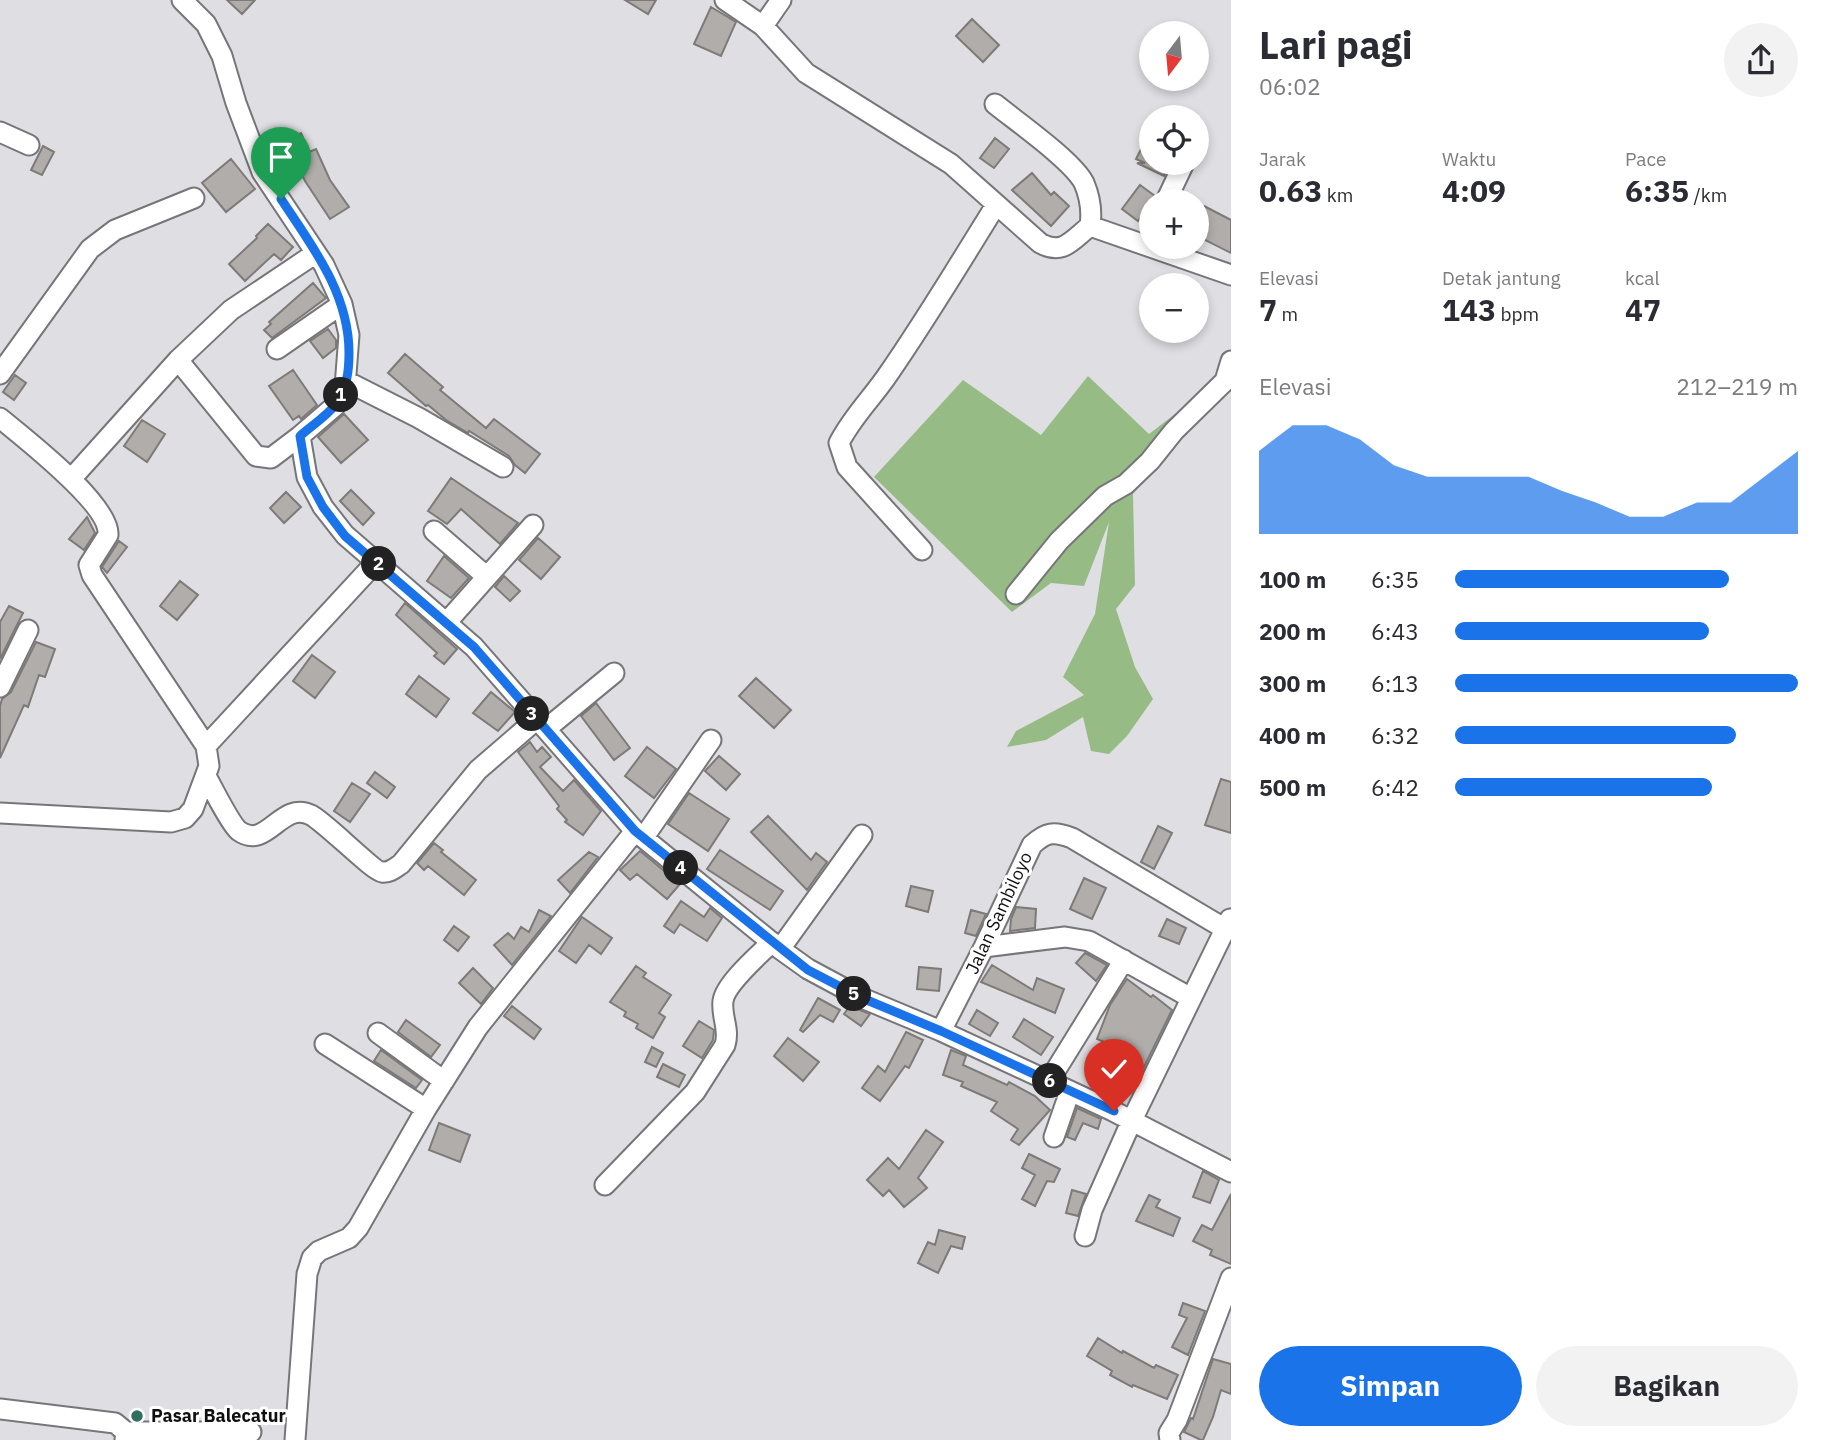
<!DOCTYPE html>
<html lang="id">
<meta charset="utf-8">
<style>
body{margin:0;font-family:"IBM Plex Sans",sans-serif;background:#f2f2f3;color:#2b2b33;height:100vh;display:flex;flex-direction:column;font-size:26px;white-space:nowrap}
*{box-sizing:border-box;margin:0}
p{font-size:23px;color:#7c7c81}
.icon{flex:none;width:38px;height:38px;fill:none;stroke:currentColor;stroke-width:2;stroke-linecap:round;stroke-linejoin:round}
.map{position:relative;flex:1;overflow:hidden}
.side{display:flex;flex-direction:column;background:#fff;width:595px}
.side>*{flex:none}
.needle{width:46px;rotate:196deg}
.buttons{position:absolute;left:1139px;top:21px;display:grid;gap:14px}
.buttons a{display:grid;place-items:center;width:70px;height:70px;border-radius:50%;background:#fff;box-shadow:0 4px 10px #0003;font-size:35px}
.pin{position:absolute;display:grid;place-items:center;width:60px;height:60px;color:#fff;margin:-72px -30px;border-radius:50% 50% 50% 0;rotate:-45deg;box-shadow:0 0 7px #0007}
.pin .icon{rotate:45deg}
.km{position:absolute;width:35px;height:35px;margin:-18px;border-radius:50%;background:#222;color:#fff;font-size:19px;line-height:35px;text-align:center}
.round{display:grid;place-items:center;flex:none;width:74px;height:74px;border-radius:37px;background:#f2f2f3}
.head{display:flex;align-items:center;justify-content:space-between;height:119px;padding:0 28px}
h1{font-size:38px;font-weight:800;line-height:52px}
.metrics{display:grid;grid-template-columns:repeat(3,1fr);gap:10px;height:119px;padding:7px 28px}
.metrics div{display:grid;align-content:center}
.metrics b{font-size:30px;font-weight:800}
.metrics small{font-size:19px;font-weight:400}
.metrics p{font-size:19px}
.chart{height:196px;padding:14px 28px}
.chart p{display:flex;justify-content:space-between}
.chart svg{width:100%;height:126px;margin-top:7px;fill:#1a73e8;opacity:.7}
.button{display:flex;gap:14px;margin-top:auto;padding:14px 28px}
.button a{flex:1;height:80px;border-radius:42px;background:#1a73e8;color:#fff;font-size:28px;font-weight:800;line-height:80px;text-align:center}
.button a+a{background:#f2f2f3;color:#2b2b33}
ul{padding:0 28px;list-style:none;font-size:23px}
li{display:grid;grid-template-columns:112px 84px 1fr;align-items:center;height:52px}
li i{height:18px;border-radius:9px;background:#1a73e8}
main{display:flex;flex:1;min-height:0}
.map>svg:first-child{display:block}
.green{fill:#97bb85}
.building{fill:#b0adaa;stroke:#7d7a77;stroke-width:2}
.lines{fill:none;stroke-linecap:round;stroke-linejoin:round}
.minor-casing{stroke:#76767a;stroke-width:23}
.minor{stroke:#fff;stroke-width:19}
.route-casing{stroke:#fff;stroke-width:14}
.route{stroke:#1a73e8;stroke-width:9}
.poi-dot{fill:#2f6f5d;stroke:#fff;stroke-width:2.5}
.labels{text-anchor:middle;stroke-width:6;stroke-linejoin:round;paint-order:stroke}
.street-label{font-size:18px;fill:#101011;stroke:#fff}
.poi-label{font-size:18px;font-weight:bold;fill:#101011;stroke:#fff;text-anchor:start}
</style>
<main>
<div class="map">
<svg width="1231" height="1440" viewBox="0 0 1231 1440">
<rect width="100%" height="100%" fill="#dfdfe3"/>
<path class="green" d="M1088,376L1149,434L1210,387L1212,404L1133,494L1135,585L1116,609L1135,667L1153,699L1127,736L1109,754L1091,751L1083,717L1046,740L1007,747L1016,731L1084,695L1063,677L1095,614L1109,522L1084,586L1051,583L1012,612L874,477L963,380L1041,435Z"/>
<path class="building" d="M227,0H255L242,14Z
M625,0H656L648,14Z
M711,7L736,22L721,56L694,44Z
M972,19L999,45L983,62L956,36Z
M1152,128V163H1171L1164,176L1137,163H1145L1136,159Z
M301,133L309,152L316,149L330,180L349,207L330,219L305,181L292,153L283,157L277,144Z
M995,138L1009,149L994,168L980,158Z
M43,146L54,152L42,175L31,170Z
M231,159L255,189L226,212L202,183Z
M1032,173L1051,195L1054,192L1069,206L1051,226L1012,190Z
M1140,185L1155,196L1138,221L1122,209Z
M1204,206L1231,220V253L1197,236V220Z
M268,224L293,247L281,260L274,254L245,281L229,264L257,238L256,236Z
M313,283L326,298L272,338L264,330L271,324L269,322Z
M328,329L336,340V348L323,358L310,341Z
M405,354L443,387L440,390L486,428L494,419L540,454L525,473L515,465L509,456L469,431L468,433L446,420L428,405L426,406L388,373Z
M293,370L317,405L301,419L299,416L293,420L269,386Z
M15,375L26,383L14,400L3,392Z
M344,414L368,440L341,463L318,437Z
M142,420L165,434L147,462L124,446Z
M451,478L518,523L500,544L461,509L447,524L428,511Z
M351,490L374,513L363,525L340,501Z
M286,492L301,507L284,523L270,508Z
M87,517L95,533L84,550L69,539Z
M538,538L560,557L541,579L519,560Z
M119,541L127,547L107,573L102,567Z
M444,556L469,578L451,598L427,581Z
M504,576L520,591L510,601L495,587Z
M180,581L198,595L177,620L160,606Z
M405,603L457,649L444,664L434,656L437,653L396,615Z
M9,606L23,613L0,659V622Z
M36,642L55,649L45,677L39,675L28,707L24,705L0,758V706L2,699L11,692Z
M312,655L335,672L315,698L293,681Z
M419,676L449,699L436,717L406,694Z
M756,678L791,710L774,728L739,696Z
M491,692L515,712L498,731L473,713Z
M596,703L630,748L614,760L581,716Z
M530,742L537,752L542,747L551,757L540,767L563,791L574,780L601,811L583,835L565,822L567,820L557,809L559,806L518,752Z
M647,747L676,769L654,798L625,776Z
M719,756L740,774L726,790L705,771Z
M375,772L395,787L387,798L367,783Z
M1221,779L1231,782V833L1205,825Z
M352,783L370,794L350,822L334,811Z
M689,793L729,819L708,851L668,824Z
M768,816L811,860L816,853L827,862L807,890L751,832Z
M1158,826L1172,833L1154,869L1141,862Z
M434,843L443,850L441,852L476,880L464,895L428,866L424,870L417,863Z
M720,850L783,891L770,910L707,869Z
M640,851L680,884L667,899L637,874L630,880L620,870Z
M589,852L598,857L570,893L558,880Z
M1084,878L1106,888L1092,919L1070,909Z
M911,886L933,891L928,912L906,906Z
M681,901L704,917L710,908L722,918L707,941L680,924L674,933L664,926Z
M1016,907L1036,909L1035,928L1010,931L1011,919Z
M539,910L551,916L512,965L494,945L508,933L514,939L521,927L529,932Z
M971,910L986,914L976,936L965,933Z
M582,917L612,938L601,954L589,945L576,963L559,951Z
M1167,919L1186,928L1179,944L1159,936Z
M454,926L469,937L458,951L444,940Z
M1085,953L1107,965L1096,981L1076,963Z
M992,965L1033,990L1037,978L1064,989L1055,1013L981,982Z
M636,966L646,973L643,977L671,995L659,1013L665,1017L653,1038L636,1028L638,1024L624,1016L626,1012L610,1002Z
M919,967L941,969L939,991L917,989Z
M473,968L493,988L481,1004L459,983Z
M1127,979L1151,997L1153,995L1172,1010L1144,1067L1129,1059L1132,1054L1097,1039L1110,1005Z
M818,998L840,1010L833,1022L820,1015L803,1032L800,1030Z
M512,1006L541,1029L534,1039L504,1016Z
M850,1006L870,1014L861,1026L844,1014Z
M977,1010L998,1023L990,1036L969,1024Z
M1024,1019L1053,1037L1041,1055L1013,1037Z
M406,1020L440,1045L431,1057L398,1032Z
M699,1021L714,1030L713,1040L702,1058L683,1046Z
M906,1032L923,1040L909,1068L905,1066L880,1101L862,1088L878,1066L885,1072Z
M788,1038L819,1062L803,1081L774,1056Z
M652,1047L663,1053L656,1067L645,1062Z
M381,1050L422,1080L416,1088L374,1061Z
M951,1050L966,1056L963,1065L1007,1085L1009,1082L1035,1096L1050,1110L1019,1145L1011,1140L1018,1129L991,1111L997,1102L961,1086L963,1082L943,1075Z
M663,1064L685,1075L679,1087L657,1077Z
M1077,1108L1101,1119L1098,1129L1083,1123L1075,1140L1067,1137Z
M439,1123L470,1135L460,1162L429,1150Z
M926,1130L943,1142L918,1178L927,1188L904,1207L889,1190L883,1196L867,1180L888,1158L899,1169Z
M1029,1154L1060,1169L1054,1182L1047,1181L1035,1206L1022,1199L1035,1175L1022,1168Z
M1203,1171L1219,1180L1210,1203L1193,1197Z
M1072,1190L1086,1194L1078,1216L1066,1213Z
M1231,1194V1264L1210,1255L1212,1250L1193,1241L1202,1225L1212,1230Z
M1149,1195L1160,1200L1156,1207L1180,1218L1173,1236L1136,1221Z
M939,1230L965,1237L962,1249L951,1246L938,1273L918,1263L928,1242L935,1245Z
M1183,1303L1205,1311L1188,1355L1172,1347L1187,1318L1179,1315Z
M1098,1338L1122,1353L1123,1351L1154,1368L1156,1365L1178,1375L1167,1399L1133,1385L1132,1387L1110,1375L1112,1371L1087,1356Z
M1213,1359L1231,1364V1394L1221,1390L1213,1417L1203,1440H1201L1184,1432L1191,1418L1193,1419Z"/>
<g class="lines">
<g class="minor-casing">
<path id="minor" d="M182,0L206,24L222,56L236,103L262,172L324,265L342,304L349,335L345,387L335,406L300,436L307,477L323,507L345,535L474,647L635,831L780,949L808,969L862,998L941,1031L1113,1111L1231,1172
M725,0L763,26L806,73L951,164L1040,243C1063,256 1072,240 1090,226
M763,26L781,0
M995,104C1016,121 1073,161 1084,183C1090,197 1092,212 1090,226L1231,275
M0,132L29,145
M1166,201L1184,163
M277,349L342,304
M178,360L256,456L271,458L300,436
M0,374L90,249L115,230L194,198
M346,381L419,418L503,467
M0,418C23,437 111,505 108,535L89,565L92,575L206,746L209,766L193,809L185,818L171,822L0,813
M72,478L178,360L231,310L316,253
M434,531L487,577
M922,550L847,467L839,443C852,417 873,397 889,373C927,318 961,261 996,205
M1016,594L1059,541L1105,496L1126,484L1150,461L1174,431L1225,381L1231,361
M446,623L533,525
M0,687L28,630
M546,729L614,673
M206,746L376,562
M206,776C212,787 231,825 239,831C267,851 281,800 311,815C326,823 373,871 382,872C390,873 395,868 401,864L478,770L537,719
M644,837L711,740
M984,947L1065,937L1089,941L1191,998
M780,949L862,835
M941,1031L984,947L1032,845C1046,832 1054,831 1072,838L1227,930
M378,1033L444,1081
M325,1044L426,1109
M1049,1081L1124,960
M1054,1137L1070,1091
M605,1185L695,1092L725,1045C730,1029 721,1017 723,1001C725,984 759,955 772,942
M1085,1236L1092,1210L1132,1120L1230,919
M0,1409L115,1423L126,1432L125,1440
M126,1432H251
M295,1440L307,1274L312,1258L319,1251L349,1238L358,1228L426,1109L478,1027L635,831
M1170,1440L1169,1433L1177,1420L1231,1278"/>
</g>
<use href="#minor" class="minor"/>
</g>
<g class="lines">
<g class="route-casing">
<path id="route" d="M281,199C312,246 349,293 349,353C349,371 347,388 336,404C327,416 311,426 300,436L307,477L323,507L345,536L474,647L635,831L808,970L862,998L941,1031L1114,1111"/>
</g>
<use href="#route" class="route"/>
</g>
<circle class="poi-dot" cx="137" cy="1416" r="7"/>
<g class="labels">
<g class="street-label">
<text transform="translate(999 913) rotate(-65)" y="6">Jalan Sambiloyo</text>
</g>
<g class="poi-label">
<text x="151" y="1422">Pasar Balecatur</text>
</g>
</g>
</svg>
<div class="buttons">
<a><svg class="needle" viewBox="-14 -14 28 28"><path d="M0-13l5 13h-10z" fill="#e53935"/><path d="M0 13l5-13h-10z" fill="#7c7c81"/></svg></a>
<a><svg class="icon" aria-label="locate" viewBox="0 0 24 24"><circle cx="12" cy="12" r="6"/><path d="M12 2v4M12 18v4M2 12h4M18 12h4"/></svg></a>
<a>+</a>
<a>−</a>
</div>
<div class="pin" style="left:281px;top:199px;background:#1e9e55"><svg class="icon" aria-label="arrive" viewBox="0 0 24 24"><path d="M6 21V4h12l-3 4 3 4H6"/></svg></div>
<div class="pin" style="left:1114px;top:1111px;background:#d93025"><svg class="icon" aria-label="check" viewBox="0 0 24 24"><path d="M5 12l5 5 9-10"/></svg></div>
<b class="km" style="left:341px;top:395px">1</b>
<b class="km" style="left:379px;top:564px">2</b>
<b class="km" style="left:532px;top:714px">3</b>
<b class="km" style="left:681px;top:868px">4</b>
<b class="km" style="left:854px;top:994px">5</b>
<b class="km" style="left:1050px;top:1081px">6</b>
</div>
<section class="side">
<div class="head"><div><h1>Lari pagi</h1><p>06:02</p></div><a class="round"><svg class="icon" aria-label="share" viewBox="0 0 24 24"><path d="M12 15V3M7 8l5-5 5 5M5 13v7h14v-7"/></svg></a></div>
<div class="metrics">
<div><p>Jarak</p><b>0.63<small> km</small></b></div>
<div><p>Waktu</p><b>4:09</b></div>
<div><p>Pace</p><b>6:35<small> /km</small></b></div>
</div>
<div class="metrics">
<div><p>Elevasi</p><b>7<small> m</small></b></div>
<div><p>Detak jantung</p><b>143<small> bpm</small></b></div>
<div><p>kcal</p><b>47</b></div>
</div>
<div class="chart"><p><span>Elevasi</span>212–219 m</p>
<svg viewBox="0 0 160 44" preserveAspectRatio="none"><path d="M0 44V15L10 6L20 6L30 11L40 20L50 24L60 24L70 24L80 24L90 29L100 33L110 38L120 38L130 33L140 33L150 24L160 15V44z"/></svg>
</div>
<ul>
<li><b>100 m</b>6:35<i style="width:80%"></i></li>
<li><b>200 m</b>6:43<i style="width:74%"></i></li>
<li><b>300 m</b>6:13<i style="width:100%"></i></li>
<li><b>400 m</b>6:32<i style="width:82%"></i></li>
<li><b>500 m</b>6:42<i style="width:75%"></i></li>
</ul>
<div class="button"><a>Simpan</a><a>Bagikan</a></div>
</section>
</main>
